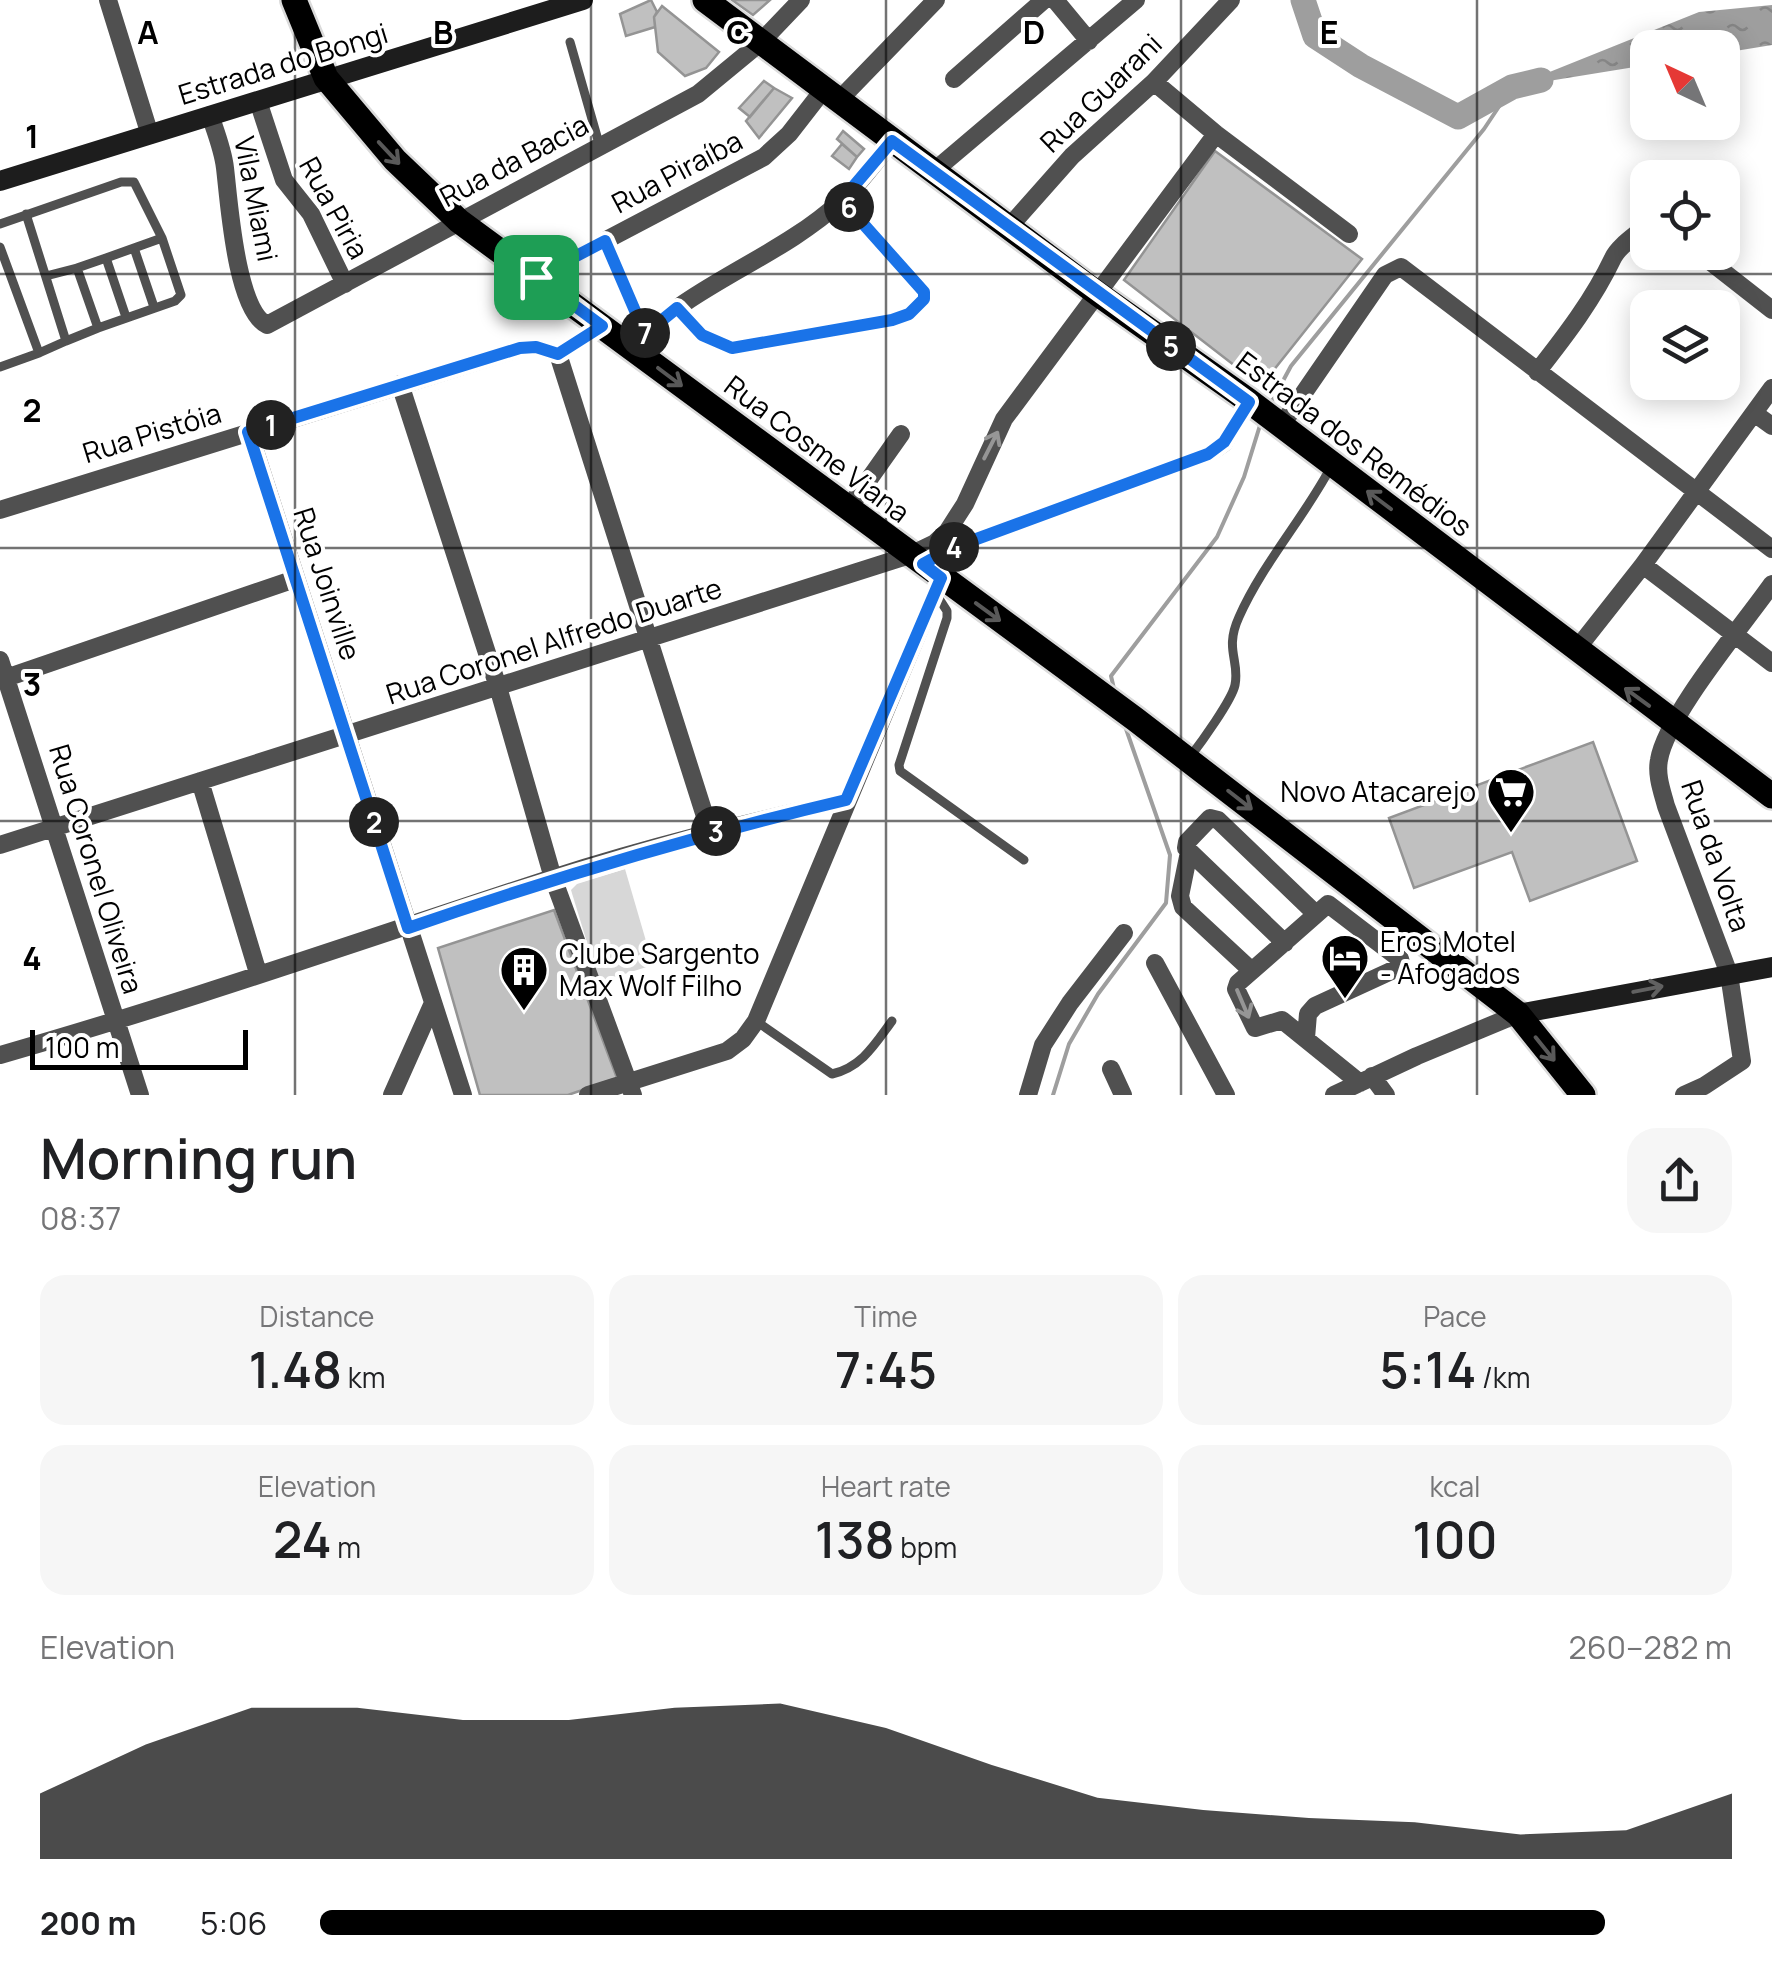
<!DOCTYPE html>
<meta charset="utf-8">
<style>
body{margin:0;font-family:Manrope,sans-serif;background:#f6f6f6;color:#202124;height:100vh;display:flex;flex-direction:column;font-size:38px;white-space:nowrap}
*{box-sizing:border-box;margin:0}
p{font-size:32px;color:#757577}
.icon{flex:none;width:55px;height:55px;fill:none;stroke:currentColor;stroke-width:2;stroke-linecap:round;stroke-linejoin:round}
.map{position:relative;height:1095px;overflow:hidden}
.sheet{display:flex;flex-direction:column;background:#fff;flex:1}
.sheet>*{flex:none}
.needle{width:65px;rotate:316deg}
.fabs{position:absolute;left:1630px;top:30px;display:grid;gap:20px}
.fabs a{display:grid;place-items:center;width:110px;height:110px;border-radius:20px;background:#fff;box-shadow:0 5px 25px #0003;font-size:50px}
.scale{position:absolute;left:30px;bottom:25px;width:218px;box-sizing:border-box;padding-left:10px;border:5px solid #000;border-top:0;font-size:28px;line-height:35px;white-space:nowrap;color:#000;-webkit-text-stroke:8px #fff;paint-order:stroke}
.pin{position:absolute;display:grid;place-items:center;width:85px;height:85px;color:#fff;margin:-42px;border-radius:20px;box-shadow:0 5px 15px #0006}
.km{position:absolute;width:50px;height:50px;margin:-25px;border-radius:50%;background:#222;color:#fff;font-size:28px;line-height:50px;text-align:center}
.round{display:grid;place-items:center;flex:none;width:105px;height:105px;border-radius:30px;background:#f6f6f6}
.summary{display:flex;align-items:center;justify-content:space-between;height:170px;padding:0 40px}
h1{font-size:55px;font-weight:600;line-height:75px}
.stats{display:grid;grid-template-columns:repeat(3,1fr);gap:15px;height:170px;padding:10px 40px}
.stats div{display:grid;align-content:center;border-radius:25px;background:#f6f6f6;text-align:center}
.stats b{font-size:50px;font-weight:600}
.stats small{font-size:28px;font-weight:400}
.stats p{font-size:28px}
.chart{height:280px;padding:20px 40px}
.chart p{display:flex;justify-content:space-between}
.chart svg{width:100%;height:180px;margin-top:10px;fill:#000;opacity:.7}
ul{padding:0 40px;list-style:none;font-size:32px}
li{display:grid;grid-template-columns:160px 120px 1fr;align-items:center;height:75px}
li i{height:25px;border-radius:12px;background:#000}
.map>svg:first-child{display:block}
.green{fill:#d7d7d7}
.water{fill:url(#water-ripples)}
.lines{fill:none;stroke-linecap:round;stroke-linejoin:round}
.stream{stroke:#9e9e9e;stroke-width:4}
.river{stroke:#9e9e9e;stroke-width:25}
.building{fill:#c0c0c0;stroke:#949494;stroke-width:2.5}
.primary-casing{stroke:#dbdbdb;stroke-width:30}
.lane{stroke:#505050;stroke-width:9}
.street{stroke:#505050;stroke-width:18}
.secondary{stroke:#1d1d1d;stroke-width:20}
.primary{stroke:#000;stroke-width:25}
.oneway{stroke:#595959}
.oneway2{stroke:#969696}
.oneway3{stroke:#616161}
.route-casing{stroke:#fff;stroke-width:20}
.route{stroke:#1a73e8;stroke-width:12}
.grid{fill:none;stroke:#000;stroke-width:2.5;stroke-opacity:0.55}
.labels{text-anchor:middle;stroke-width:8;stroke-linejoin:round;paint-order:stroke}
.street-label{font-size:28px;fill:#000;stroke:#fff}
.poi-label{font-size:28px;fill:#000;stroke:#fff;text-anchor:start}
.grid-label{font-size:32px;text-anchor:middle;font-weight:bold;fill:#000;stroke:#fff;stroke-width:8;stroke-linejoin:round;paint-order:stroke}
</style>
<div class="map">
<svg width="1772" height="1095" viewBox="0 0 1772 1095">
<defs>
<pattern id="water-ripples" width="26" height="14" patternUnits="userSpaceOnUse" patternTransform="scale(2.5)"><rect width="26" height="14" fill="#9e9e9e"/><path d="M2 4q2-2 4 0t4 0M15 11q2-2 4 0t4 0" fill="none" stroke="#868686"/></pattern>
</defs>
<rect width="100%" height="100%" fill="#fff"/>
<path class="green" d="M625,869L653,965L599,982L571,890L577,884Z"/>
<path class="water" d="M1772,5V45L1723,53L1722,48H1648L1647,65L1512,87L1699,12Z"/>
<g class="lines">
<path class="stream" d="M1270,405L1291,366L1484,129L1512,87
M1115,693L1111,676L1217,537L1244,477L1261,422
M1053,1095L1069,1044L1098,994L1166,903L1170,855L1125,726"/>
<path class="river" d="M1303,0L1315,36L1361,66L1458,117L1512,87L1541,80"/>
</g>
<path class="building" d="M651,0L657,12L654,17L655,27L626,36L620,14Z
M732,0H770L753,15Z
M662,6L719,52L706,68L685,76L658,52L654,17Z
M764,81L774,88L750,117L739,108Z
M774,88L792,98L759,138L746,121Z
M843,131L864,149L857,157L837,139Z
M842,144L857,157L849,169L832,156Z
M1215,151L1362,259L1261,386L1124,280Z
M1593,742L1637,861L1530,901L1512,852L1414,888L1389,818Z
M554,910L617,1078L568,1095H480L438,948Z"/>
<g class="lines">
<g class="primary-casing">
<path id="primary" d="M294,0L326,78L395,160L459,221L1135,719L1518,1014L1583,1095
M705,0L1098,294L1249,401L1772,796"/>
</g>
<path class="lane" d="M570,42L600,147
M0,224L121,182H134L162,238L181,295L175,301L98,328L77,268L46,276
M0,247L39,353L66,341L26,214
M134,248L154,307
M106,258L162,238
M77,268L106,258L126,317
M66,341L98,328
M0,367L39,353
M936,594L947,611V618L899,765L900,771L1024,860
M1190,757C1200,744 1232,700 1235,685C1240,660 1224,650 1239,617C1263,563 1304,518 1332,465
M756,1021L832,1074C862,1067 875,1044 892,1021"/>
<path class="street" d="M108,0L150,135
M1055,0L1089,41
M954,79L1044,0
M1154,82L1216,134L1349,234
M839,100L936,0
M258,101L284,180L311,214L345,284
M210,115C216,133 223,150 225,168C229,201 236,310 267,325L698,94L760,43L801,0
M934,171L1136,0
M1009,227L1072,156L1154,82L1231,0
M605,241L645,333
M1698,252L1772,310
M536,277L764,157L789,134L824,89
M677,308L702,335L732,348L892,320L909,314L924,299V292L842,200
M631,348C690,284 778,259 841,201C860,184 876,161 892,141
M558,354L710,832
M558,354L601,326
M1537,372C1566,335 1593,300 1613,258C1619,245 1638,234 1648,224
M400,384L498,687L553,878L633,1095
M1754,413L1772,426
M1281,426L1385,275L1401,267L1772,549
M249,432L463,1095
M848,509L901,434
M0,510L521,348L537,347L558,354
M923,564L952,548L1208,454L1224,443L1249,401
M1643,565L1772,663
M1576,650L1643,565L1772,388
M0,660L140,1095
M0,680L295,579
M200,781L258,973
M0,845L910,555L935,543L947,532L965,504L1004,419L1216,134
M1189,852L1180,896L1183,907L1252,971
M1285,943L1186,848L1187,842L1210,818L1218,820L1316,914
M1155,963L1226,1095
M1306,1038L1308,1014L1315,1006L1402,966L1400,959L1328,904L1238,983L1236,989L1255,1028L1282,1020L1360,1083
M0,1055C186,1002 368,938 552,878C648,847 747,823 846,800
M1111,1069L1123,1095
M1372,1076L1386,1095
M392,1095L433,1003
M588,1095L727,1051L743,1039L756,1021L941,578
M1028,1095L1043,1045L1070,1003L1124,933
M1334,1095L1417,1056L1518,1014
M1684,1095L1704,1086L1742,1061L1729,974L1666,806C1662,791 1656,775 1659,760C1666,716 1744,624 1772,584"/>
<path class="secondary" d="M0,181L583,0
M1518,1014L1772,967"/>
<use href="#primary" class="primary"/>
</g>
<defs><path id="oneway-shaft" d="M-6 0H5M1.5-3L5.5 0L1.5 3" fill="none" stroke-width="1.6" stroke-linecap="round" stroke-linejoin="round" transform="scale(2.5)"/></defs>
<g class="oneway">
<use href="#oneway-shaft" transform="translate(389 153) rotate(47)"/>
<use href="#oneway-shaft" transform="translate(670 377) rotate(37)"/>
<use href="#oneway-shaft" transform="translate(1379 500) rotate(-143)"/>
<use href="#oneway-shaft" transform="translate(988 612) rotate(36)"/>
<use href="#oneway-shaft" transform="translate(1637 697) rotate(-144)"/>
<use href="#oneway-shaft" transform="translate(1240 800) rotate(38)"/>
<use href="#oneway-shaft" transform="translate(1545 1049) rotate(51)"/>
</g>
<g class="oneway2">
<use href="#oneway-shaft" transform="translate(991 445) rotate(-63)"/>
<use href="#oneway-shaft" transform="translate(1243 1004) rotate(67)"/>
</g>
<use class="oneway3" href="#oneway-shaft" transform="translate(1648 989) rotate(-11)"/>
<g class="lines">
<g class="route-casing">
<path id="route" d="M892,141L1249,402L1224,442L1208,454L952,548L923,564L941,578L846,800C697,835 553,878 408,928L248,432L520,348L536,347L558,354L602,326L536,277L605,241L645,334L677,308L702,335L732,348L892,320L909,314L924,299V292L842,200Z"/>
</g>
<use href="#route" class="route"/>
</g>
<path class="grid" d="M295,0V1095M591,0V1095M886,0V1095M1181,0V1095M1477,0V1095M0,274H1772M0,548H1772M0,821H1772"/>
<defs>
<g id="supermarket-pin" transform="scale(2.5)"><path d="M0 17L-7.5 6A9.5 9.5 0 1 1 7.5 6Z" fill="#000" stroke="#fff"/><path d="M-6-5.5h2.5l.6 2H6L4.5 2H-2.5L-4.4-4H-6ZM-1.5 3.2a1.3 1.3 0 1 0 .1 0ZM3 3.2a1.3 1.3 0 1 0 .1 0Z" fill="#fff"/></g>
<g id="hotel-pin" transform="scale(2.5)"><path d="M0 17L-7.5 6A9.5 9.5 0 1 1 7.5 6Z" fill="#000" stroke="#fff"/><path d="M-6-4.5h1.5V1H6V5H4.5V3h-9V5H-6ZM-4 0a1.8 1.8 0 1 1 3.6 0ZM.5 0V-2.5h3Q6-2.5 6 0Z" fill="#fff"/></g>
<g id="building-pin" transform="scale(2.5)"><path d="M0 17L-7.5 6A9.5 9.5 0 1 1 7.5 6Z" fill="#000" stroke="#fff"/><path d="M-4-6H4V6H1V3H-1V6H-4ZM-2.5-4.3h1.7v1.8h-1.7ZM.8-4.3h1.7v1.8H.8ZM-2.5-1h1.7V.8h-1.7ZM.8-1h1.7V.8H.8Z" fill="#fff"/></g>
</defs>
<g fill-rule="evenodd">
<use href="#supermarket-pin" x="1511" y="792"/>
<use href="#hotel-pin" x="1345" y="958"/>
<use href="#building-pin" x="524" y="970"/>
</g>
<g class="labels">
<g class="street-label">
<text transform="translate(283 64) rotate(-17)" y="10">Estrada do Bongi</text>
<text transform="translate(1101 93) rotate(-44)" y="10">Rua Guarani</text>
<text transform="translate(514 161) rotate(-28)" y="10">Rua da Bacia</text>
<text transform="translate(677 172) rotate(-28)" y="10">Rua Piraíba</text>
<text transform="translate(256 199) rotate(79)" y="10">Vila Miami</text>
<text transform="translate(334 208) rotate(61)" y="10">Rua Piria</text>
<text transform="translate(152 433) rotate(-17)" y="10">Rua Pistóia</text>
<text transform="translate(1354 444) rotate(37)" y="10">Estrada dos Remédios</text>
<text transform="translate(817 449) rotate(37)" y="10">Rua Cosme Viana</text>
<text transform="translate(327 584) rotate(72)" y="10">Rua Joinville</text>
<text transform="translate(554 641) rotate(-18)" y="10">Rua Coronel Alfredo Duarte</text>
<text transform="translate(1716 856) rotate(71)" y="10">Rua da Volta</text>
<text transform="translate(96 869) rotate(73)" y="10">Rua Coronel Oliveira</text>
</g>
<g class="poi-label">
<text x="1476" y="802" text-anchor="end">Novo Atacarejo</text>
<text x="1380" y="952">Eros Motel<tspan x="1380" dy="32">- Afogados</tspan></text>
<text x="559" y="964">Clube Sargento<tspan x="559" dy="32">Max Wolf Filho</tspan></text>
</g>
</g>
<g class="grid-label">
<text x="148" y="44">A</text>
<text x="443" y="44">B</text>
<text x="738" y="44">C</text>
<text x="1034" y="44">D</text>
<text x="1329" y="44">E</text>
<text x="32" y="148">1</text>
<text x="32" y="422">2</text>
<text x="32" y="696">3</text>
<text x="32" y="970">4</text>
</g>
</svg>
<div class="fabs">
<a><svg class="needle" viewBox="-14 -14 28 28"><path d="M0-13l5 13h-10z" fill="#e53935"/><path d="M0 13l5-13h-10z" fill="#757577"/></svg></a>
<a><svg class="icon" aria-label="locate" viewBox="0 0 24 24"><circle cx="12" cy="12" r="6"/><path d="M12 2v4M12 18v4M2 12h4M18 12h4"/></svg></a>
<a><svg class="icon" aria-label="layers" viewBox="0 0 24 24"><path d="M12 4l9 5-9 5-9-5zM3 14l9 5 9-5"/></svg></a>
</div>
<div class="scale">100 m</div>
<div class="pin" style="left:536px;top:277px;background:#1e9e55"><svg class="icon" aria-label="arrive" viewBox="0 0 24 24"><path d="M6 21V4h12l-3 4 3 4H6"/></svg></div>
<b class="km" style="left:271px;top:425px">1</b>
<b class="km" style="left:374px;top:822px">2</b>
<b class="km" style="left:716px;top:831px">3</b>
<b class="km" style="left:954px;top:547px">4</b>
<b class="km" style="left:1171px;top:346px">5</b>
<b class="km" style="left:849px;top:207px">6</b>
<b class="km" style="left:645px;top:333px">7</b>
</div>
<section class="sheet">
<div class="summary"><div><h1>Morning run</h1><p>08:37</p></div><a class="round"><svg class="icon" aria-label="share" viewBox="0 0 24 24"><path d="M12 15V3M7 8l5-5 5 5M5 13v7h14v-7"/></svg></a></div>
<div class="stats">
<div><p>Distance</p><b>1.48<small> km</small></b></div>
<div><p>Time</p><b>7:45</b></div>
<div><p>Pace</p><b>5:14<small> /km</small></b></div>
</div>
<div class="stats">
<div><p>Elevation</p><b>24<small> m</small></b></div>
<div><p>Heart rate</p><b>138<small> bpm</small></b></div>
<div><p>kcal</p><b>100</b></div>
</div>
<div class="chart"><p><span>Elevation</span>260–282 m</p>
<svg viewBox="0 0 160 44" preserveAspectRatio="none"><path d="M0 44V28L10 16L20 7L30 7L40 10L50 10L60 7L70 6L80 12L90 21L100 29L110 32L120 34L130 35L140 38L150 37L160 28V44z"/></svg>
</div>
<ul>
<li><b>200 m</b>5:06<i style="width:91%"></i></li>
</ul>
</section>
